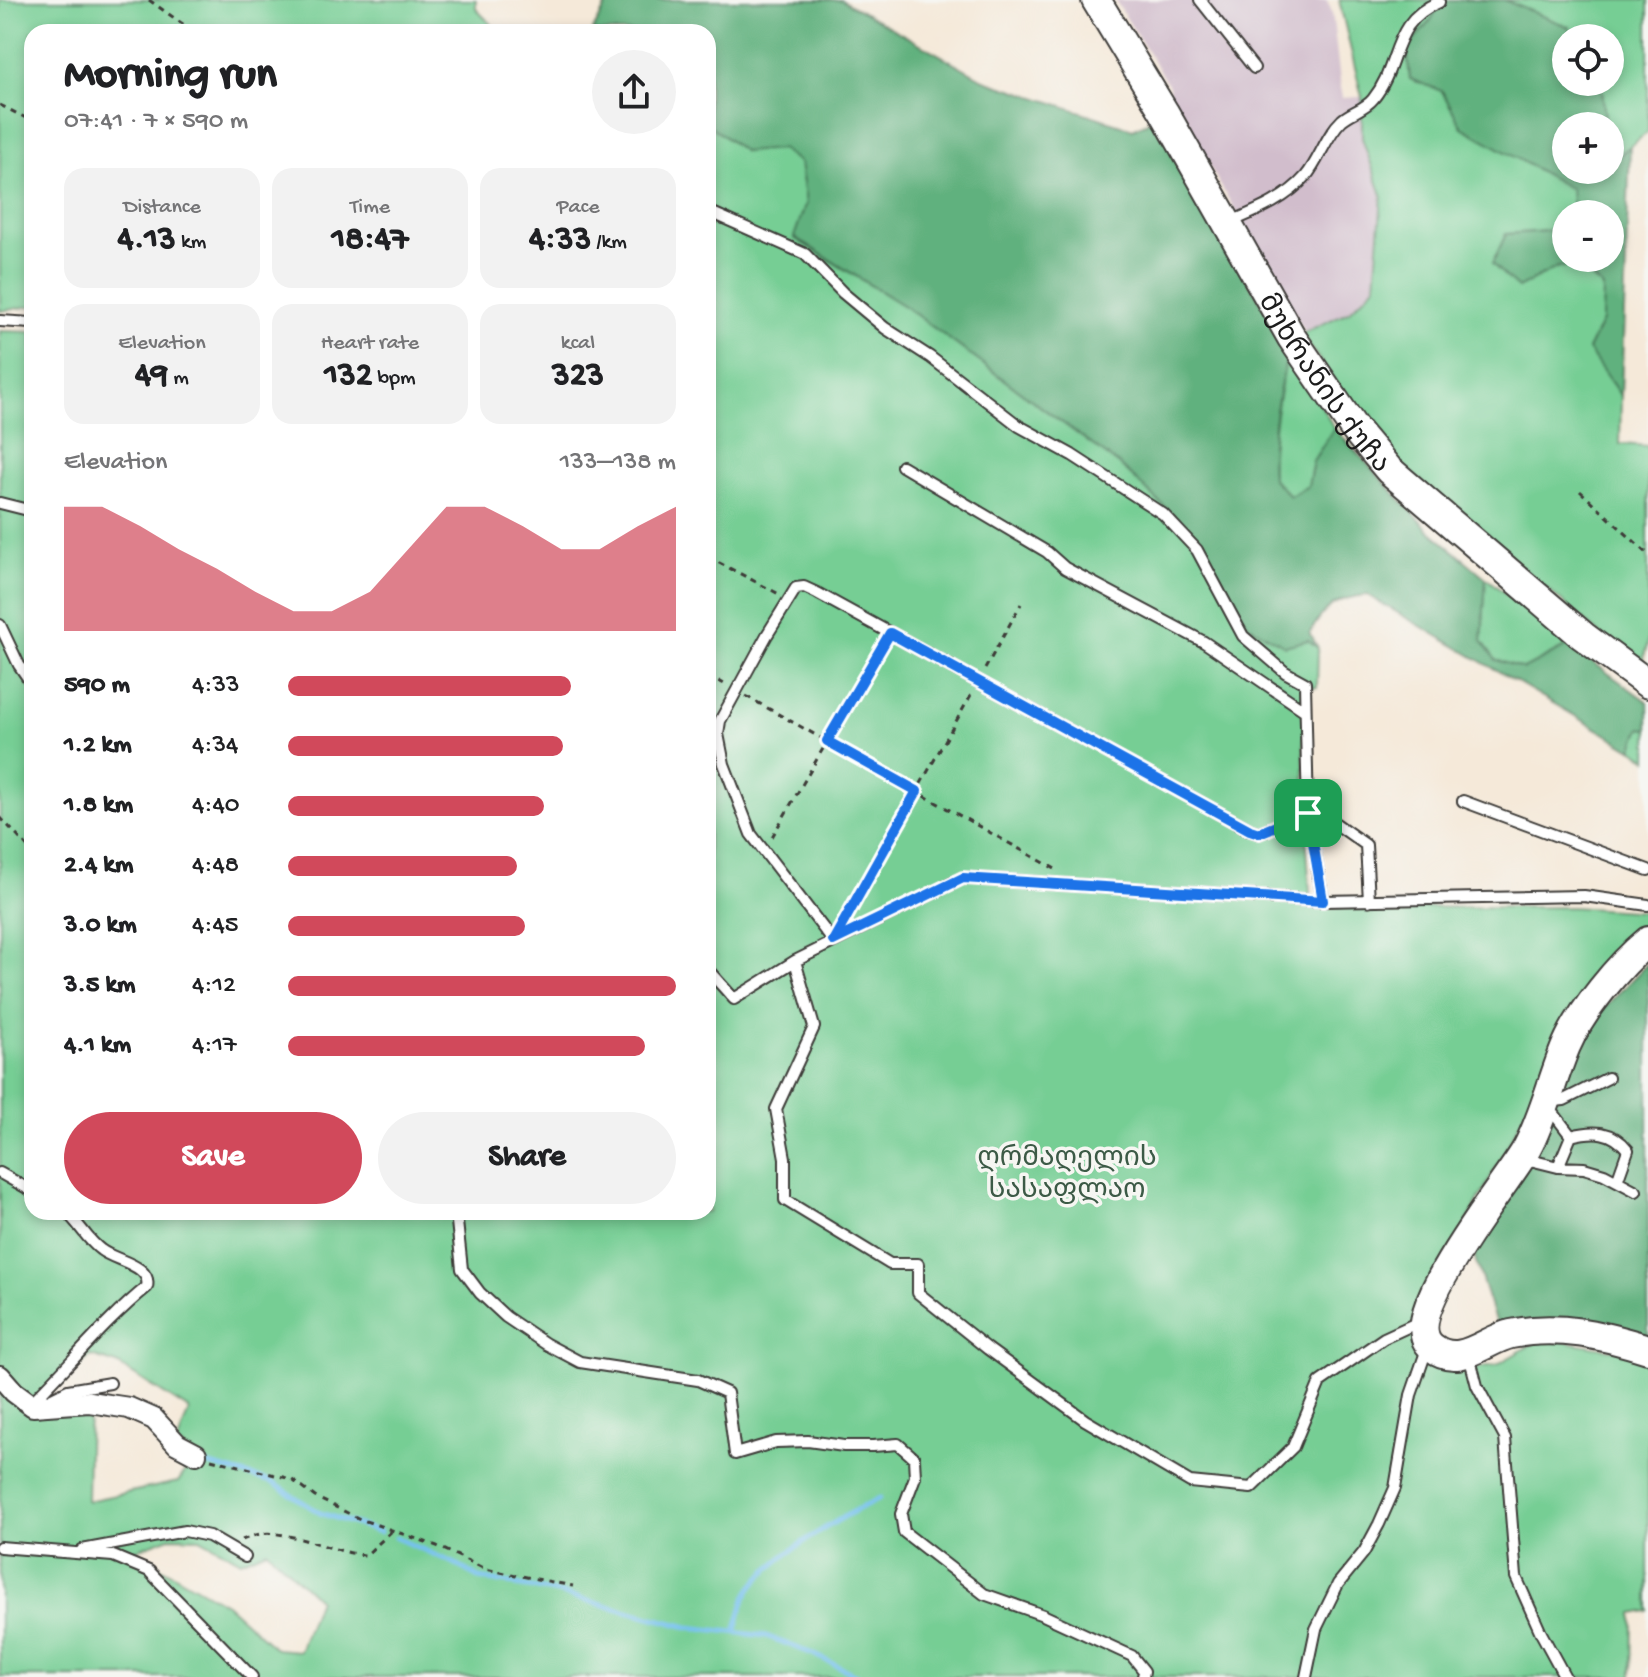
<!DOCTYPE html>
<meta charset="utf-8">
<style>
body{margin:0;font-family:"Gochi Hand","Noto Sans Georgian",sans-serif;background:#f2f2f2;color:#202124;height:100vh;display:flex;flex-direction:column;font-size:30px;white-space:nowrap}
*{box-sizing:border-box;margin:0}
p{font-size:26px;color:#757577}
.icon{flex:none;width:44px;height:44px;fill:none;stroke:currentColor;stroke-width:2;stroke-linecap:round;stroke-linejoin:round}
.map{position:relative;flex:1;overflow:hidden}
.panel{position:absolute;left:24px;top:24px;width:692px;height:1196px;display:flex;flex-direction:column;background:#fff;border-radius:24px;box-shadow:0 4px 12px #0003}
.panel>*{flex:none}
.tools{position:absolute;left:1552px;top:24px;display:grid;gap:16px}
.tools a{display:grid;place-items:center;width:72px;height:72px;border-radius:50%;background:#fff;box-shadow:0 4px 12px #0003;font-size:40px}
.pin{position:absolute;display:grid;place-items:center;width:68px;height:68px;color:#fff;margin:-34px;border-radius:16px;box-shadow:0 4px 12px #0006}
.round{display:grid;place-items:center;flex:none;width:84px;height:84px;border-radius:42px;background:#f2f2f2}
.overview{display:flex;align-items:center;justify-content:space-between;height:136px;padding:0 40px}
h1{font-size:44px;font-weight:700;line-height:60px}
.stats{display:grid;grid-template-columns:repeat(3,1fr);gap:12px;height:136px;padding:8px 40px}
.stats div{display:grid;align-content:center;border-radius:20px;background:#f2f2f2;text-align:center}
.stats b{font-size:34px;font-weight:700}
.stats small{font-size:22px;font-weight:400}
.stats p{font-size:22px}
.chart{height:224px;padding:16px 40px}
.chart p{display:flex;justify-content:space-between}
.chart svg{width:100%;height:144px;margin-top:8px;fill:#d1495b;opacity:.7}
.button{display:flex;gap:16px;margin-top:auto;padding:16px 40px}
.button a{flex:1;height:92px;border-radius:48px;background:#d1495b;color:#fff;font-size:32px;font-weight:700;line-height:92px;text-align:center}
.button a+a{background:#f2f2f2;color:#202124}
ul{padding:0 40px;list-style:none;font-size:26px}
li{display:grid;grid-template-columns:128px 96px 1fr;align-items:center;height:60px}
li i{height:20px;border-radius:10px;background:#d1495b}
.map>svg:first-child{display:block}
.industrial{fill:#d1bdcc}
.green{fill:#76ce94;stroke:#497558;stroke-width:2;fill-rule:evenodd}
.forest{fill:#60b17e;stroke:#3e664d;stroke-width:2}
.lines{fill:none;stroke-linecap:round;stroke-linejoin:round}
.stream{stroke:#76c1ef;stroke-width:5}
.lane-casing{stroke:#3d3b38;stroke-width:14}
.street-casing{stroke:#3d3b38;stroke-width:24}
.secondary-casing{stroke:#3d3b38;stroke-width:32}
.path{stroke:#3d3b38;stroke-width:3;stroke-dasharray:6 6;stroke-linecap:butt}
.lane{stroke:#fff;stroke-width:10}
.street{stroke:#fff;stroke-width:20}
.secondary{stroke:#fff;stroke-width:28}
.route-casing{stroke:#fff;stroke-width:16}
.route{stroke:#1a73e8;stroke-width:10}
.labels{text-anchor:middle;stroke-width:7;stroke-linejoin:round;paint-order:stroke}
.street-label{font-size:28px;fill:#1c1c1c;stroke:#f6f6f2}
.park-label{font-size:28px;fill:#3c5a46;stroke:#f6f6f2}
</style>
<div class="map">
<svg width="1648" height="1677" viewBox="0 0 1648 1677">
<rect width="100%" height="100%" fill="#f6f6f2"/>
<filter id="ink" filterUnits="userSpaceOnUse"><feTurbulence type="fractalNoise" baseFrequency=".0125" numOctaves="2"/><feDisplacementMap in="SourceGraphic" scale="16" xChannelSelector="R" yChannelSelector="G"/><feConvolveMatrix kernelMatrix="1 2 1 2 8 2 1 2 1" color-interpolation-filters="sRGB"/></filter>
<filter id="wash" filterUnits="userSpaceOnUse"><feTurbulence type="fractalNoise" baseFrequency=".006" numOctaves="4" result="noise"/><feDisplacementMap in="SourceGraphic" scale="32" xChannelSelector="R" yChannelSelector="G"/><feGaussianBlur stdDeviation="1.8" result="paint"/><feColorMatrix in="noise" values="0 0 0 0 0 0 0 0 0 0 0 0 0 0 0 0 0 1.4 0 .05"/><feComposite in="paint" operator="in"/></filter>
<g filter="url(#wash)">
<rect width="100%" height="100%" fill="#f5e9d9"/>
<path class="industrial" d="M1115,0H1327L1332,12L1342,98L1362,97V138L1382,195L1375,286L1350,311L1305,332L1169,96V86Z"/>
<path class="green" d="M0,0H476V9L499,32H32V306L0,311Z
M1339,0H1442L1431,20L1407,49L1410,79L1442,91L1462,127L1572,189L1573,214H1566V222L1547,231L1506,234L1542,276L1557,267H1579L1604,288L1602,321L1588,350L1621,396L1620,444L1648,446V641L1641,669L1383,449L1301,334L1350,311L1375,286L1382,195L1362,138V97Z
M1504,0H1648V132L1614,159L1610,152V126H1606L1601,82H1610V38H1576L1569,27Z
M708,124L744,151L781,149L800,163L806,203L794,238L907,308L1121,466L1198,538L1248,625L1308,639L1318,648L1317,687L1303,688L1305,820L1311,908L1571,907L1648,912V933L1559,1048L1454,1247L1421,1342L1459,1370L1496,1365L1543,1338L1648,1355V1611L1633,1614L1632,1677H0V331L32,332V1212H708ZM91,1356L117,1364L189,1410L177,1444L196,1455L178,1482L87,1501L89,1402L33,1405ZM170,1537L200,1538L241,1561L267,1550L318,1599L299,1651L276,1649L226,1604L133,1551Z
M1289,350L1334,428L1313,461L1308,486L1290,496L1272,478C1270,439 1279,388 1289,350Z
M1486,578L1569,645L1524,669L1496,660L1482,641Z
M1641,728L1648,729V759L1632,749Z"/>
<path class="forest" d="M609,0H841L987,81L1133,129L1153,119L1289,350C1279,388 1269,439 1272,478L1290,496L1308,486L1313,461L1334,428L1429,530L1486,578L1482,641L1496,660L1524,669L1569,645L1648,702V729L1641,728L1632,749L1367,595C1336,598 1325,606 1310,633L1318,648L1308,640L1285,646L1248,625L1198,538L1121,466L907,308L794,237L806,203L800,163L781,149L744,152L708,124V32H592Z
M1442,0H1504L1569,27L1576,38H1566V82H1601L1606,126H1566V170H1610V152L1614,159L1630,147L1621,396L1588,350L1602,321L1603,288L1579,267H1558L1518,288L1492,264L1506,234L1547,231L1566,222V258H1610V214H1573L1571,189L1462,127L1442,91L1410,79L1407,49L1431,20Z
M1648,963V1338L1550,1322L1496,1324L1470,1243L1589,1023Z"/>
<g class="lines">
<path class="stream" d="M195,1461L272,1482L320,1513L380,1532
M396,1538L456,1564L479,1578L558,1593L688,1627L766,1636L813,1654L860,1677
M735,1632C739,1621 741,1607 746,1597C764,1560 843,1516 880,1498"/>
</g>
</g>
<g filter="url(#ink)">
<g class="lines">
<g class="lane-casing">
<path id="lane" d="M1200,0L1254,68
M708,211L805,254L843,293L885,328L930,357L1019,426L1072,455L1163,514L1197,550L1243,636L1285,672L1305,683L1308,813L1323,901
M1228,223C1256,211 1285,200 1306,176C1320,159 1326,135 1342,120C1351,112 1365,109 1373,99C1401,65 1390,22 1439,2
M0,321L32,323
M902,466L1047,552L1065,568L1204,642L1304,710
M0,503L32,511
M0,625L19,665L32,684
M1463,801L1648,870
M1332,821L1366,845L1369,901
M833,941L751,834L724,764L718,734L720,721L767,635L796,588L804,587L817,593L1250,830L1259,833L1308,813
M795,961L814,1027L776,1109L785,1158V1200L890,1264H918V1293L988,1349L1085,1420L1190,1482L1251,1488L1293,1447L1320,1382L1384,1338L1423,1320
M708,970L734,999L795,961L963,878L1323,901L1584,896L1648,905
M1571,1136L1545,1102L1564,1100L1608,1078
M1522,1158L1558,1167L1584,1168L1604,1174L1636,1191
M1558,1167L1571,1136C1594,1130 1612,1130 1628,1150L1617,1181
M0,1173L32,1191
M456,1212L462,1269L480,1293L506,1317L546,1344L580,1362L698,1380L727,1393L735,1454L776,1442L808,1441L844,1446H873L898,1444L914,1458L915,1477L901,1514L904,1532L984,1594L1043,1615L1132,1656L1144,1671L1143,1677
M1469,1355L1477,1386L1505,1438L1516,1577L1541,1633L1565,1677
M50,1399L68,1390L110,1383
M30,1404C70,1365 104,1322 147,1287C152,1265 115,1261 101,1250C87,1240 79,1223 66,1212
M0,1547L113,1556L149,1571L252,1677
M82,1550L185,1531L209,1536L245,1557
M1306,1677L1316,1629L1338,1584L1364,1552L1379,1524L1395,1488L1411,1395L1428,1346"/>
</g>
<g class="street-casing">
<path id="street" d="M0,1376L14,1392L33,1406L89,1402L129,1408L154,1419L177,1444L196,1454"/>
</g>
<g class="secondary-casing">
<g id="secondary">
<path id="s1" d="M1096,0L1164,112L1292,338L1353,427L1389,470L1583,636L1648,684"/>
<path d="M1648,941C1619,965 1581,1011 1566,1046C1552,1079 1544,1116 1527,1148C1510,1180 1394,1317 1432,1347C1460,1369 1484,1340 1511,1334C1558,1324 1603,1335 1648,1349"/>
</g>
</g>
<path class="path" d="M149,0L194,32
M0,105L32,121
M1580,491L1648,554
M708,557L779,594
M985,669L1021,604
M708,675L726,685
M746,696L1057,870
M0,817L32,852
M772,837L884,643
M844,920L972,693
M211,1459L291,1479L315,1497L360,1519L437,1546L485,1569L573,1586
M242,1540C248,1538 254,1535 260,1534C287,1529 334,1553 366,1555L393,1530"/>
<use href="#lane" class="lane"/>
<use href="#street" class="street"/>
<use href="#secondary" class="secondary"/>
</g>
</g>
<g class="lines" filter="url(#ink)">
<g class="route-casing">
<path id="route" d="M890,633L1250,830L1259,833L1308,813L1323,901L963,878L833,941L917,791L827,741Z"/>
</g>
<use href="#route" class="route"/>
</g>
<g class="labels">
<g class="street-label">
<text dy="10" stroke="none"><textPath href="#s1" startOffset="446">მუხრანის ქუჩა</textPath></text>
</g>
<g class="park-label">
<text x="1067" y="1165">ღრმაღელის<tspan x="1067" dy="32">სასაფლაო</tspan></text>
</g>
</g>
</svg>
<div class="tools">
<a><svg class="icon" aria-label="locate" viewBox="0 0 24 24"><circle cx="12" cy="12" r="6"/><path d="M12 2v4M12 18v4M2 12h4M18 12h4"/></svg></a>
<a>+</a>
<a>−</a>
</div>
<div class="pin" style="left:1308px;top:813px;background:#1e9e55"><svg class="icon" aria-label="arrive" viewBox="0 0 24 24"><path d="M6 21V4h12l-3 4 3 4H6"/></svg></div>
<section class="panel">
<div class="overview"><div><h1>Morning run</h1><p>07:41 · 7 × 590 m</p></div><a class="round"><svg class="icon" aria-label="share" viewBox="0 0 24 24"><path d="M12 15V3M7 8l5-5 5 5M5 13v7h14v-7"/></svg></a></div>
<div class="stats">
<div><p>Distance</p><b>4.13<small> km</small></b></div>
<div><p>Time</p><b>18:47</b></div>
<div><p>Pace</p><b>4:33<small> /km</small></b></div>
</div>
<div class="stats">
<div><p>Elevation</p><b>49<small> m</small></b></div>
<div><p>Heart rate</p><b>132<small> bpm</small></b></div>
<div><p>kcal</p><b>323</b></div>
</div>
<div class="chart"><p><span>Elevation</span>133–138 m</p>
<svg viewBox="0 0 160 44" preserveAspectRatio="none"><path d="M0 44V6L10 6L20 12L30 19L40 25L50 32L60 38L70 38L80 32L90 19L100 6L110 6L120 12L130 19L140 19L150 12L160 6V44z"/></svg>
</div>
<ul>
<li><b>590 m</b>4:33<i style="width:73%"></i></li>
<li><b>1.2 km</b>4:34<i style="width:71%"></i></li>
<li><b>1.8 km</b>4:40<i style="width:66%"></i></li>
<li><b>2.4 km</b>4:48<i style="width:59%"></i></li>
<li><b>3.0 km</b>4:45<i style="width:61%"></i></li>
<li><b>3.5 km</b>4:12<i style="width:100%"></i></li>
<li><b>4.1 km</b>4:17<i style="width:92%"></i></li>
</ul>
<div class="button"><a>Save</a><a>Share</a></div>
</section>
</div>
